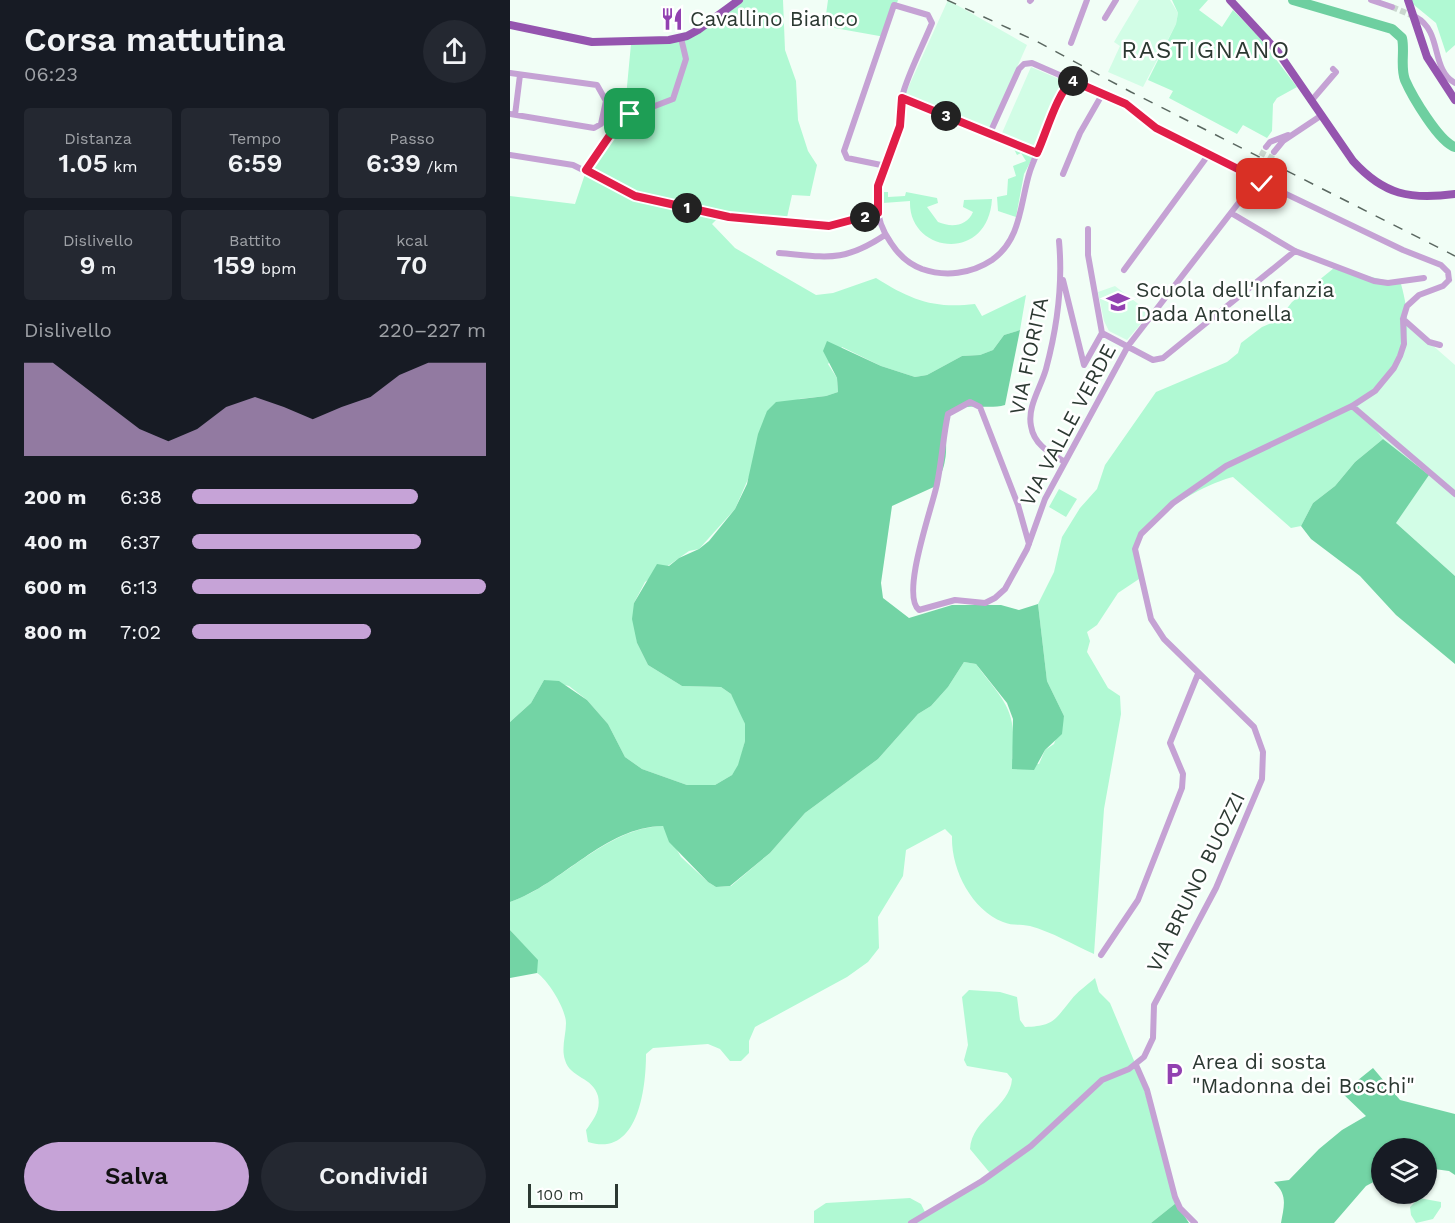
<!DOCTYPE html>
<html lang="it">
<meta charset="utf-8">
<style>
body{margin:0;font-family:"Work Sans",sans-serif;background:#242831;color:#f1f3f6;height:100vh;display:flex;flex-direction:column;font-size:22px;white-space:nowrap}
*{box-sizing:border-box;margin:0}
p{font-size:20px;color:#9ea1a6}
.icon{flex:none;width:33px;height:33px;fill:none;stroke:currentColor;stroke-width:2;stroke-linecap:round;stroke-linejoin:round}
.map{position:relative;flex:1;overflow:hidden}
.sheet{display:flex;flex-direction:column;background:#171b24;width:510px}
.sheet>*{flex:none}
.fabs{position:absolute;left:861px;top:1138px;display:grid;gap:12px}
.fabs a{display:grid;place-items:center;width:66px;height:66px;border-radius:50%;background:#171b24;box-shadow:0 2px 4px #0004;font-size:30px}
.scale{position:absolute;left:18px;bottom:15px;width:90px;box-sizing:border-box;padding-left:6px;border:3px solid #2c3932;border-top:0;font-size:16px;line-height:21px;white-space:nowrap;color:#2c3932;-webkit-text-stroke:4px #fff;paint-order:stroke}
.pin{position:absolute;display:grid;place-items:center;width:51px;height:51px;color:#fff;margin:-26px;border-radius:12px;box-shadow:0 3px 9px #0006}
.km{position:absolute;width:30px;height:30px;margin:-15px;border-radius:50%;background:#222;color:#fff;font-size:16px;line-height:30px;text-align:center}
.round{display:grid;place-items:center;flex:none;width:63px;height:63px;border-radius:32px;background:#242831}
.head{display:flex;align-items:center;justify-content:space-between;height:102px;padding:0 24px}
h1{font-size:33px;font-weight:600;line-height:45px}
.stats{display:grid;grid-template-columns:repeat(3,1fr);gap:9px;height:102px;padding:6px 24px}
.stats div{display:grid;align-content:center;border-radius:6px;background:#242831;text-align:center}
.stats b{font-size:26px;font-weight:600}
.stats small{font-size:16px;font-weight:400}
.stats p{font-size:16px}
.chart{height:168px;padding:12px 24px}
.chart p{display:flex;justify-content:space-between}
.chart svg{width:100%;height:108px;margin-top:6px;fill:#c6a3d7;opacity:.7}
.cta{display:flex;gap:12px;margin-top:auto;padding:12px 24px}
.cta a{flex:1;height:69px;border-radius:36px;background:#c6a3d7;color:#111;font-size:24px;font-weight:600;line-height:69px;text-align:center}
.cta a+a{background:#242831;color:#f1f3f6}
ul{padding:0 24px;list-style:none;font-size:20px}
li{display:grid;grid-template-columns:96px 72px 1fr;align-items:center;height:45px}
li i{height:15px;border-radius:8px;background:#c6a3d7}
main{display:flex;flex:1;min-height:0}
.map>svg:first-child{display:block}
.built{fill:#d2fde6}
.green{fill:#b0f9d3}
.forest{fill:#73d4a5}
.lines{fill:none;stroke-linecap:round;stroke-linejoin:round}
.river{stroke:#6ecfa0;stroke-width:10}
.minor-tunnel{stroke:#cad7cf;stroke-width:6;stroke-dasharray:6 3;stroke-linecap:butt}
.minor{stroke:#c5a2d4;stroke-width:6}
.major{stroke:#9555af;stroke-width:8}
.rail{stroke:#5a6760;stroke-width:1.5;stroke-dasharray:10 10;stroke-linecap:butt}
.route-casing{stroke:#fff;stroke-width:12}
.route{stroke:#e11d48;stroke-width:8}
.labels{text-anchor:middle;stroke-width:5;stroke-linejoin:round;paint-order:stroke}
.poi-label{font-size:21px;fill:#2c3932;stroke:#fff;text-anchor:start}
.street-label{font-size:21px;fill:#2c3932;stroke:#fff}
.quarter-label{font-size:24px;letter-spacing:1.5px;fill:#2c3932;stroke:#fff}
</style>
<main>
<section class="sheet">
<div class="head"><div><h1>Corsa mattutina</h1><p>06:23</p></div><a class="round"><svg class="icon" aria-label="share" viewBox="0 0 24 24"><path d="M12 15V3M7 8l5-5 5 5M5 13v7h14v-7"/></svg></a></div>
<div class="stats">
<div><p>Distanza</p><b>1.05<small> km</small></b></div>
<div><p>Tempo</p><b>6:59</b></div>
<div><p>Passo</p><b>6:39<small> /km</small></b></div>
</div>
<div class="stats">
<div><p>Dislivello</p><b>9<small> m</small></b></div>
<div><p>Battito</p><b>159<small> bpm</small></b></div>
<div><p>kcal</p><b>70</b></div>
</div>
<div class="chart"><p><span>Dislivello</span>220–227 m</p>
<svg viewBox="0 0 160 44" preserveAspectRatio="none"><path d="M0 44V6L10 6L20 15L30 24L40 33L50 38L60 33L70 24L80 20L90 24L100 29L110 24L120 20L130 11L140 6L150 6L160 6V44z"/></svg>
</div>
<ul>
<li><b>200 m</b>6:38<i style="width:77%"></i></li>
<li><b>400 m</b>6:37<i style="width:78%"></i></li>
<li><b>600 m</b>6:13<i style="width:100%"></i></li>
<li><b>800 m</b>7:02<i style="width:61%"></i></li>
</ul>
<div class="cta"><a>Salva</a><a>Condividi</a></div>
</section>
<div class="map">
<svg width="945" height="1223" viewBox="0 0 945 1223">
<rect width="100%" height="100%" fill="#f1fef6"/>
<path class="built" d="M438,0L517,45L479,130L393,99Z
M629,0H660L668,13L666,24L633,87L598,72L610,46L604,42Z
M521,67L556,82L527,148L492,133Z
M605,286L640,313L617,340L599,331L594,321L588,292Z
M896,322L945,365V576L886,523L919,475L873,439L846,404L896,346Z"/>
<path class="green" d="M231,0H273L275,50L286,81L288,120L298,151L307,165L300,196L282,195L276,222L211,215L202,224L225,248L306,295L323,293L366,278C401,300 424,309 465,304L472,316L516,295L510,330L494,335L483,350L470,355L452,356L417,375L405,377L371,366L332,347L318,364L327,378L328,392L316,396L289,399L242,470L225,509L189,549L179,551L135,582L124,603L127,643L138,665L172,686L211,687L221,694L227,704L235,724V741L229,765L222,775L205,785H177L132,769L115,757L98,724L77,700L59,686L34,680L21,703L0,722V196L65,204L81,156L116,97L121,44L178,35Z
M318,0H388L375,37L319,27L315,22Z
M662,0H698L689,10L712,27L723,10L749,37L787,87L767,98L763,104L762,131L757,138L733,125L727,134L659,98L663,91L638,80L666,24L668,13Z
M898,0H945V45L936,53L926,23Z
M504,149L523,157L514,174L506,217L488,211L487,197L497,195L498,179L506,176L503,166L516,161L511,153L507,155Z
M374,192H378V197L395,196L396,192L427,198L428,203L417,207L428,222C442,228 457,226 463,212L453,207L454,200L482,199C478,264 398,253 400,201L373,203Z
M824,268L891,284C908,345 890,366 846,404L873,439L845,462L825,486L803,503L791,526L781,528L723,477C697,483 635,516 629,544C626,555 630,566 632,577L608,593L587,625L577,632L580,641L577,652L598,688L610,696L611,714L594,809L584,954C564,945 542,932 520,926C511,924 502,926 493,922C461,909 441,869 442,836L435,829L396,850L393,876L368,917L369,948L358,962L337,977L245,1027L239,1041V1053L231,1061H220L210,1049L198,1044L143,1048L136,1054C136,1089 128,1158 78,1142L76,1130C84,1119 91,1110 88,1096C83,1077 60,1078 55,1060C51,1048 56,1035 56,1023C56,1009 38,980 27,973V960L0,930V902C53,884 94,828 153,826L171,857L198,882L206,887L221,886L260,853L295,813L368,759L408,714L421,706L438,687L454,662L466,664C493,701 508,708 502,759L529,764L535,750L544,744L554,716L537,681L528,604L544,572L552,537L570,508L587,489L595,465L646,392L717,362L728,353L731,343L752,327L768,320L782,302Z
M549,489L567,499L556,517L539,507Z
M585,978L589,992L600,1003L630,1075L666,1203L641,1223H304V1211L316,1203L400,1198L411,1204L416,1214L480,1173L460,1149C462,1118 500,1108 502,1079L497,1073L457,1066L454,1060L458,1045L452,997L459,990L490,992L507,997L510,1020L515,1027C543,1026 544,1021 561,1000C567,992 577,985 585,978Z
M909,1198L931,1202V1207L923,1219L906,1223L901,1215L900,1207Z"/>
<path class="forest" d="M510,330L495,405C481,409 467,405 453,407C429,412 439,443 435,460C434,469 429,478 426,486L382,506L371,583L373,598L399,618L442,605H491L509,610L528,604L537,681L554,716L552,734L535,750L524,770L502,769L503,719L497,703L466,664L454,662L438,687L421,706L408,714L368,759L295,813L260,853L220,886L206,887L198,882L159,842L153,826C94,827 53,884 0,902V722L21,703L34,680L49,681L77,700L98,724L115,757L132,769L177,785H205L222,775L228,765L235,741V724L221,694L211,687L172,686L138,665L127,643L122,619L124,603L147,564L159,566L169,558L189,549L199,541L225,509L237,484L248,434L257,411L266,402L316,396L328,392L327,378L313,351L317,341L371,366L405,377L417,375L452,356L470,355L483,350L494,335Z
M873,439L919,475L886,523L945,576V664L886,615L850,576L801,539L791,526L803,503L825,486L845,462Z
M0,930L28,960L27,973L0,978Z
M863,1068L890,1100L945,1114V1175L939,1171L917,1168L916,1149H872L871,1178L856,1186L824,1223H771C774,1206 778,1195 764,1182L779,1180L809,1149L832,1130L856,1116L832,1093Z
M666,1203L679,1223H641Z"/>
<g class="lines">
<path class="river" d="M783,0L882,29L892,38C895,51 890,67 895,80C902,96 929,142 945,147"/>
<path class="minor-tunnel" d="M882,7L906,17
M747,164L756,147
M755,168L764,152"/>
<path class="minor" d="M861,0L882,7
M520,1L521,0
M906,17C933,32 920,69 945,83
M595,18L606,0
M561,43L577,0
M0,73L87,85L96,101L91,124L84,128L0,114
M392,98L527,153
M802,100L826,72L823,69
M5,115L10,75
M480,133L509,69L514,64L522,63L616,104L646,128L740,175
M756,147L760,142L778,135
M764,152L773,141L812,115
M0,155L63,165L125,196L219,217L319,226L368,213
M376,166L337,158L334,151L384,5L418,15L422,23C413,45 401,68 394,90C390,102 393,115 390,127C380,169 350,199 381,243C388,254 399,264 412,269C435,277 461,274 482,260C512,239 510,202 520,171C527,151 537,131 545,112C549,102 552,86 563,81
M76,170L111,119L163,99L176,59L171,38
M739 178a6 6 0 1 1 12 0a6 6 0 1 1-12 0Z
M553,174L570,133L593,93
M750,177L755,168
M749,181L893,250L931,265L938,272L939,280
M721,213L785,251L864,281L878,283L914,278
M578,229V255L592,333L643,360L653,358L785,251
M549,241C553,284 547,328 536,369C531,387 517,407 521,426C524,445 540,453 555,462
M269,253C317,257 333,263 375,235
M614,270L699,154
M553,280L574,365L592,333
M893,319L919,342L930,345
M842,406L945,494
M519,544L508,505L470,407L460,402L438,414C433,437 432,460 427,484C423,505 390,595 409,610L445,600L475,603L485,598L495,589L517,549L535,499L618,346L737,192L742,183
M591,955L628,900L672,788L673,774L660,743L688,674
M626,1065L637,1090L665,1197L670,1208L685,1223
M401,1223L472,1181L521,1146L592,1080L619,1069L634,1057L643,1038L644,1005L706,888L752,779L753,752L744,727L654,639L641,619L625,549L631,534L663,503L716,466L842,406L865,391L884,368L890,356L894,344L893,319L897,306L909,295L933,286L939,280"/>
<path class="major" d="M720,0L768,52L843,161C874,195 900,200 945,194
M898,0L917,57L945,100
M0,25L82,42L159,40L177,36L188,30L229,0"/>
<path class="rail" d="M437,0L526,41L621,92L945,256"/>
</g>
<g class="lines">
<g class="route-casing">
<path id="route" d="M120,114L111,119L76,170L125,196L219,217L319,226L368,213V186L390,126L392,98L527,153C535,137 548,89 563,81L616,104L646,128L740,175L742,183L749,182L752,184"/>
</g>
<use href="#route" class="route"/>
</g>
<defs>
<g id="restaurant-bare" transform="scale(1.8)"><path d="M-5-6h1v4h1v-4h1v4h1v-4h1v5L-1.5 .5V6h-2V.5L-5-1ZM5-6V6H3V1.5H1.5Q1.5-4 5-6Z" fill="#9241b1" stroke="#fff" stroke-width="2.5" paint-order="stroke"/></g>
<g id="school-bare" transform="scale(1.8)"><path d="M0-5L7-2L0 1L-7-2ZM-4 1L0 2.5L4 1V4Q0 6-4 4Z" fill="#9241b1" stroke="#fff" stroke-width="2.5" paint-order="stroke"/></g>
<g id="parking-bare" transform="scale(1.8)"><path d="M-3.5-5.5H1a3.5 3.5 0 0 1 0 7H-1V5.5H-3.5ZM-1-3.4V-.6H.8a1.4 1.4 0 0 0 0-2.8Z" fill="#9241b1" stroke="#fff" stroke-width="2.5" paint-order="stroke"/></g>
</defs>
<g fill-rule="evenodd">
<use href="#restaurant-bare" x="162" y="19"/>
<use href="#school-bare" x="608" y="302"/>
<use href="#parking-bare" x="664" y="1074"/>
</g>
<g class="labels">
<g class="poi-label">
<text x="180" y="26">Cavallino Bianco</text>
<text x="626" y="297">Scuola dell'Infanzia<tspan x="626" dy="24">Dada Antonella</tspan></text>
<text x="682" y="1069">Area di sosta<tspan x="682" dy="24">"Madonna dei Boschi"</tspan></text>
</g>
<g class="street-label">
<text transform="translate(519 356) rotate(-78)" y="7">VIA FIORITA</text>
<text transform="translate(558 425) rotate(-62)" y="7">VIA VALLE VERDE</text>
<text transform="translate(686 882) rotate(-64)" y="7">VIA BRUNO BUOZZI</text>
</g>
<g class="quarter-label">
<text x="696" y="58">RASTIGNANO</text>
</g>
</g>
</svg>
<div class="fabs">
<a><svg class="icon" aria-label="layers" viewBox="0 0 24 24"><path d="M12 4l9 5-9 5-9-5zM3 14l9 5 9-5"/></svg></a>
</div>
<div class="scale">100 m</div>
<div class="pin" style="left:120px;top:114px;background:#1e9e55"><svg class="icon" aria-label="arrive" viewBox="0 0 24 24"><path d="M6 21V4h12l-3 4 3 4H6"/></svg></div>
<div class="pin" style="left:752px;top:184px;background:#d93025"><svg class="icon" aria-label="check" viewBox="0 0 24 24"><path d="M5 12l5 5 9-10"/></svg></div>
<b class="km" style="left:177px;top:208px">1</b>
<b class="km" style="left:355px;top:217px">2</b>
<b class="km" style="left:436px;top:116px">3</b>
<b class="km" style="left:563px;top:81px">4</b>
</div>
</main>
